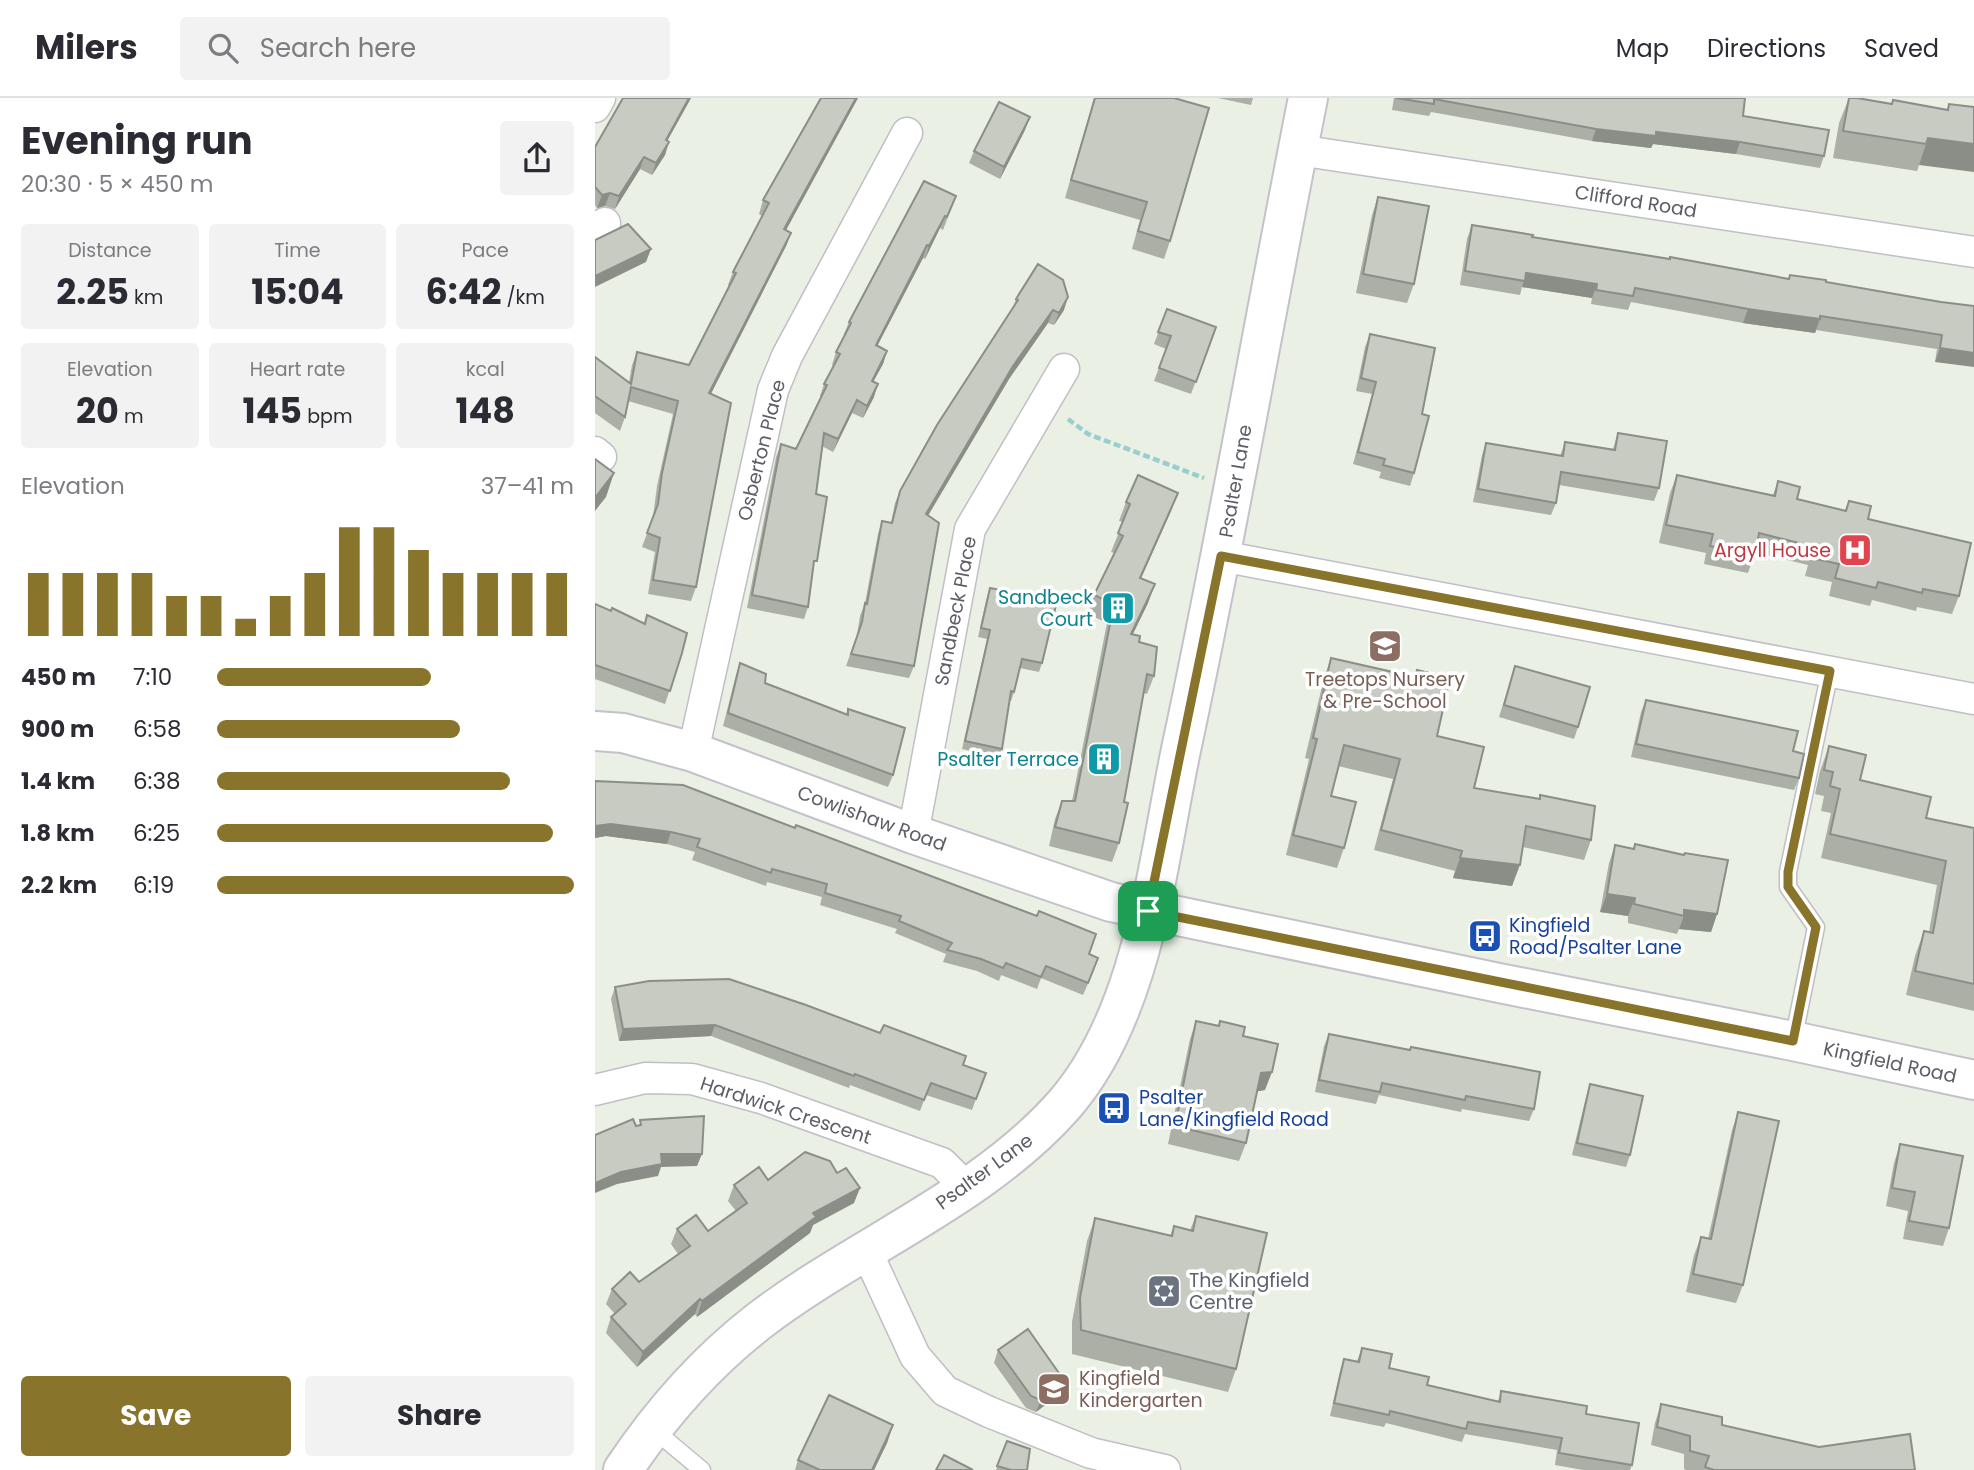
<!DOCTYPE html>
<meta charset="utf-8">
<style>
body{margin:0;font-family:Poppins,sans-serif;background:#f2f2f3;color:#2b2b33;height:100vh;display:flex;flex-direction:column;font-size:26px;white-space:nowrap}
*{box-sizing:border-box;margin:0}
p{font-size:23px;color:#7c7c81}
.icon{flex:none;width:38px;height:38px;fill:none;stroke:currentColor;stroke-width:2;stroke-linecap:round;stroke-linejoin:round}
.map{position:relative;flex:1;overflow:hidden}
.sheet{display:flex;flex-direction:column;background:#fff;width:595px}
.sheet>*{flex:none}
.pin{position:absolute;display:grid;place-items:center;width:60px;height:60px;color:#fff;margin:-30px;border-radius:14px;box-shadow:0 4px 10px #0006}
.round{display:grid;place-items:center;flex:none;width:74px;height:74px;border-radius:7px;background:#f2f2f3}
.headline{display:flex;align-items:center;justify-content:space-between;height:119px;padding:0 21px}
h1{font-size:38px;font-weight:700;line-height:52px}
.metrics{display:grid;grid-template-columns:repeat(3,1fr);gap:10px;height:119px;padding:7px 21px}
.metrics div{display:grid;align-content:center;border-radius:7px;background:#f2f2f3;text-align:center}
.metrics b{font-size:35px;font-weight:700}
.metrics small{font-size:19px;font-weight:400}
.metrics p{font-size:19px}
.chart{height:196px;padding:14px 21px}
.chart p{display:flex;justify-content:space-between}
.chart svg{width:100%;height:126px;margin-top:7px;stroke:#88742a;stroke-width:6}
.button{display:flex;gap:14px;margin-top:auto;padding:14px 21px}
.button a{flex:1;height:80px;border-radius:7px;background:#88742a;color:#fff;font-size:28px;font-weight:700;line-height:80px;text-align:center}
.button a+a{background:#f2f2f3;color:#2b2b33}
ul{padding:0 21px;list-style:none;font-size:23px}
li{display:grid;grid-template-columns:112px 84px 1fr;align-items:center;height:52px}
li i{height:18px;border-radius:9px;background:#88742a}
header{display:flex;align-items:center;gap:42px;box-sizing:border-box;height:98px;padding:0 35px;background:#fff;border-bottom:2px solid #e1e1e2}
header strong{font-size:33px}
nav{display:flex;gap:38px;margin-inline-start:auto;font-size:24px}
.search{width:490px;height:63px;background:#f2f2f3;display:flex;align-items:center;gap:18px;box-sizing:border-box;padding:0 24px;border-radius:7px;color:#7c7c81;font-size:26px}
main{display:flex;flex:1;min-height:0}
.map>svg:first-child{display:block}
.lines{fill:none;stroke-linecap:round;stroke-linejoin:round}
.lane-casing{stroke:#c1bec6;stroke-width:19}
.street-casing{stroke:#c1bec6;stroke-width:33}
.secondary-casing{stroke:#c4c1cb;stroke-width:42}
.path{stroke:#98cece;stroke-width:4.5;stroke-dasharray:7 3.5;stroke-linecap:butt}
.lane{stroke:#fff;stroke-width:16}
.street{stroke:#fff;stroke-width:30}
.secondary{stroke:#fff;stroke-width:38}
.wall{fill:#abafa6}
.shaded-wall{fill:#8b8e87}
.building{fill:#c7cbc1;stroke:#8b8e87;stroke-width:2}
.route-casing{stroke:#fff;stroke-width:14}
.route{stroke:#88742a;stroke-width:9}
.labels{text-anchor:middle;stroke-width:7;stroke-linejoin:round;paint-order:stroke}
.street-label{font-size:19px;fill:#5f5c66;stroke:#fff}
.health-label{font-size:19px;fill:#be3a42;stroke:#fff;text-anchor:end}
.culture-label{font-size:19px;fill:#0d838f;stroke:#fff;text-anchor:end}
.education-label{font-size:19px;fill:#785e54;stroke:#fff}
.transit-label{font-size:19px;fill:#164399;stroke:#fff;text-anchor:start}
.worship-label{font-size:19px;fill:#5b616d;stroke:#fff;text-anchor:start}
</style>
<header>
<strong>Milers</strong>
<div class="search"><svg class="icon" aria-label="search" viewBox="0 0 24 24"><circle cx="10" cy="10" r="6"/><path d="M15 15l6 6"/></svg>Search here</div>
<nav><a>Map</a><a>Directions</a><a>Saved</a></nav>
</header>
<main>
<section class="sheet">
<div class="headline"><div><h1>Evening run</h1><p>20:30 · 5 × 450 m</p></div><a class="round"><svg class="icon" aria-label="share" viewBox="0 0 24 24"><path d="M12 15V3M7 8l5-5 5 5M5 13v7h14v-7"/></svg></a></div>
<div class="metrics">
<div><p>Distance</p><b>2.25<small> km</small></b></div>
<div><p>Time</p><b>15:04</b></div>
<div><p>Pace</p><b>6:42<small> /km</small></b></div>
</div>
<div class="metrics">
<div><p>Elevation</p><b>20<small> m</small></b></div>
<div><p>Heart rate</p><b>145<small> bpm</small></b></div>
<div><p>kcal</p><b>148</b></div>
</div>
<div class="chart"><p><span>Elevation</span>37–41 m</p>
<svg viewBox="0 0 160 44" preserveAspectRatio="none"><path d="M5 44V22M15 44V22M25 44V22M35 44V22M45 44V30M55 44V30M65 44V38M75 44V30M85 44V22M95 44V6M105 44V6M115 44V14M125 44V22M135 44V22M145 44V22M155 44V22"/></svg>
</div>
<ul>
<li><b>450 m</b>7:10<i style="width:60%"></i></li>
<li><b>900 m</b>6:58<i style="width:68%"></i></li>
<li><b>1.4 km</b>6:38<i style="width:82%"></i></li>
<li><b>1.8 km</b>6:25<i style="width:94%"></i></li>
<li><b>2.2 km</b>6:19<i style="width:100%"></i></li>
</ul>
<div class="button"><a>Save</a><a>Share</a></div>
</section>
<div class="map">
<svg width="1379" height="1372" viewBox="0 0 1379 1372">
<rect width="100%" height="100%" fill="#eaf0e4"/>
<g class="lines">
<g class="lane-casing">
<path id="lane" d="M1198,943L1221,829L1193,789V774L1235,573
M58,1331L107,1372"/>
</g>
<g class="street-casing">
<path id="street" d="M0,9L5,0
M703,52L1379,154
M0,131L10,125
M0,354L6,359
M626,458L1379,601
M98,654L178,292L192,258L312,35
M318,736L375,431L469,271
M0,992L50,980L97,981L166,1000L347,1065L371,1089
M271,1152L320,1258L350,1293L394,1314L496,1355L570,1372"/>
</g>
<g class="secondary-casing">
<path id="secondary" d="M0,633L28,635L98,654L318,736L516,804L904,885L1198,943L1379,982
M28,1372C66,1315 110,1265 164,1223C262,1148 387,1100 469,1007C550,914 562,764 587,647C633,432 670,216 713,0"/>
</g>
<path class="path" d="M473,321L493,336L609,380"/>
<use href="#lane" class="lane"/>
<use href="#street" class="street"/>
<use href="#secondary" class="secondary"/>
</g>
<path class="wall" d="M28,0H96L72,43L70,57L57,77L45,71L20,111L10,108L2,110L0,107V49Z
M226,0H263L191,132L196,135L191,148L116,296L101,489L96,503L53,496L60,454L47,449L58,419L62,388L78,316L33,303L30,319L25,333L0,315V259L34,284L37,267L42,254L94,267L134,188L133,187L138,174L167,118L164,116L168,102Z
M499,0H579L575,143L569,161L537,151L545,122L470,100Z
M623,0H658L656,7Z
M799,0H1146L1148,18L1229,58L1225,70L1141,56L1058,46L1056,50L997,43L836,14L834,18L797,12Z
M1254,0L1297,6L1298,2L1352,12L1354,6L1379,9L1324,67L1322,73L1238,60L1244,25Z
M430,32L405,81L374,65L379,53Z
M361,98L348,132L345,130L330,161L328,160L282,248L292,253L288,266L278,284L279,299L268,320L257,315L238,354L227,348L221,396L218,475L213,509L209,521L152,510L181,359L186,346L201,351L226,299L225,298L229,286L239,268L237,267L241,254L250,237L249,236L254,224Z
M783,99L819,186L812,205L761,195L777,117Z
M877,127L937,139L1193,181L1195,177L1231,184L1346,204L1379,208L1340,264L1342,251L1221,232L1220,235L1148,225L1036,204L1033,212L996,206L997,200L927,189L925,197L865,187L872,141Z
M421,201L469,212L459,227L453,225L414,281L333,418L319,568L314,580L251,568L262,537L265,518L270,505L283,436L287,423L296,425L300,405L305,393L418,210Z
M572,211L621,229L596,296L559,283L571,251L559,246Z
M775,236L827,316L819,375L815,388L784,380L786,374L758,366L777,296L761,293L770,249Z
M1023,335L1064,390L1059,403L964,387L961,405L956,417L878,404L887,357L891,345L965,358L970,344L1018,351Z
M1082,377L1178,397L1183,383L1202,401L1250,412L1254,403L1364,498L1357,516L1322,509L1321,513L1277,502L1275,508L1234,498L1237,484L1210,478L1213,467L1160,454L1153,475L1109,466L1111,455L1064,445L1075,395Z
M531,404L576,413L546,480L553,505L538,536L544,544L559,578L552,596L548,595L529,704L524,745L517,764L454,748L460,721L467,703H477L512,525L493,516L499,497L519,455L516,454L528,424L524,423Z
M395,490L447,565L444,574L425,570L419,594L416,603H414L407,651L404,660L367,651L392,541L383,539L392,499Z
M0,506L16,513L49,525L52,517L87,555L70,606L0,581Z
M736,560L820,579L822,572L842,638L879,690L944,701L945,697L996,742L989,762L928,749L917,788L858,780L860,773L779,752L798,681L743,668L736,698L749,750L742,770L691,757L714,661L710,660L729,580Z
M145,565L170,585L251,616L253,611L298,677L293,689L128,628L141,577Z
M920,568L983,629L979,641L904,619Z
M1051,602L1198,653L1204,680L1199,692L1036,659L1046,614Z
M1234,648L1265,682L1331,720L1379,730V913L1311,897L1320,858L1329,833L1334,834L1342,787L1226,760L1236,715L1226,713L1229,698L1220,696L1225,673Z
M0,683L494,856L499,872L488,897L446,880L442,891L406,877L404,883L382,873L348,864L351,856L300,835L302,831L225,807L227,799L172,784L171,788L97,762L100,754L72,746L11,738L0,740Z
M1040,746L1122,816L1116,834L1084,831L1082,836L1033,825V818L1005,814L1014,765L1020,747L1039,751Z
M20,889L368,967L381,1001L377,1012L331,997L325,1013L255,987L254,990L116,938L24,943L16,901Z
M601,923L623,927L625,923L648,938L670,992L662,993L651,1045L644,1063L573,1046L595,941Z
M734,936L939,1011L934,1023L867,1011L866,1014L784,997L781,1006L720,994L729,948Z
M995,986L1035,1057L1031,1069L977,1057L991,999Z
M1143,1014L1148,1187L1141,1205L1091,1194L1099,1157L1106,1139L1113,1141L1137,1032Z
M1305,1046L1354,1130L1348,1148L1308,1141L1313,1113L1291,1108L1299,1065Z
M173,1082L259,1105L218,1127L215,1135L102,1219L100,1216L42,1269L11,1235L16,1219L20,1216L11,1206L17,1191L44,1184L83,1156L76,1146L82,1131L113,1133L141,1113L133,1103L139,1087Z
M601,1118L641,1271L633,1294L477,1256V1224L492,1143L500,1120L575,1138L579,1128L595,1132Z
M767,1250L794,1270L832,1287L903,1303L906,1293L991,1316L1037,1367L1035,1372H988L960,1367L962,1352L870,1336L867,1344L791,1325L789,1329L735,1318L745,1273L749,1261L762,1263Z
M403,1252L461,1299L441,1314L431,1310L399,1265Z
M1066,1306L1127,1327L1320,1372H1091L1089,1371V1356L1056,1347L1060,1325Z
M298,1327L292,1345L279,1372H200L203,1362Z
M412,1343L432,1372H401Z"/>
<path class="shaded-wall" d="M94,0H96L66,54L71,42Z
M261,0H263L184,145L189,131Z
M435,19L430,32L405,81L409,69Z
M1001,31L1061,34L1145,44L1141,56L1058,46L1056,50L997,43Z
M1333,40L1379,46V74L1324,67Z
M74,44L70,57L57,77L61,65Z
M49,59L45,71L20,111L24,98Z
M15,95L10,108L2,110L7,97Z
M350,118L345,130L330,161L334,148Z
M196,135L191,148L109,309L114,295Z
M332,147L328,160L276,260L281,247Z
M56,151L51,164L0,189V178Z
M931,175L1002,186L997,200L927,189Z
M473,199L469,212L459,227L464,215Z
M1153,211L1225,221L1220,235L1148,225Z
M458,212L453,225L414,281L326,429L331,416L418,268Z
M1345,250L1379,255V269L1340,264Z
M292,253L288,266L272,295L277,283Z
M283,286L279,299L268,320L272,308Z
M262,302L257,315L238,354L243,341Z
M19,375L11,399L0,413V400Z
M583,395L576,413L538,498L545,480Z
M560,486L553,505L529,554L536,536Z
M16,726L76,734L72,746L11,738L0,740V728Z
M865,760L925,767L917,788L858,780Z
M1012,796L1040,800L1033,818L1005,814Z
M1089,812L1122,816L1116,834L1084,831L1089,818Z
M120,927L116,938L24,943L28,931Z
M677,974L670,992L659,994L666,975Z
M66,1056H107L102,1068L66,1069L63,1078L22,1086L0,1095V1085Z
M265,1090L259,1105L218,1127L215,1135L102,1219L107,1203L218,1115Z
M105,1201L100,1216L42,1269L48,1254Z
M466,1287L461,1299L441,1314L446,1302Z
M298,1327L292,1345L279,1372H277Z"/>
<path class="building" d="M28,0H94L71,42L74,44L61,65L49,59L24,98L15,95L7,97L0,89V49Z
M226,0H261L189,131L196,135L114,295L136,305L101,489L58,482L65,440L52,435L63,406L67,375L83,303L36,289L30,319L0,298V259L36,286L42,254L94,267L141,175L138,174L174,105L168,102Z
M500,0H579L614,10L575,143L543,133L552,104L476,82Z
M801,0H1150L1148,18L1234,32L1229,58L1145,44L1061,34V38L1001,31L839,1V6Z
M1254,0H1262L1297,6L1298,2L1353,12L1354,6L1379,9V46L1333,40L1331,46L1248,33Z
M404,4L435,19L409,69L379,53Z
M329,83L361,98L352,119L350,118L334,148L332,147L281,247L292,253L277,283L283,286L272,308L262,302L243,341L229,335L221,396L232,399L222,463H219L213,509L157,497L186,346L201,351L232,287L229,286L245,256L241,254L256,225L254,224Z
M783,99L834,108L819,186L768,176Z
M33,126L56,151L0,178V142Z
M877,127L938,137L937,139L1075,161V159L1194,181L1195,177L1231,182V184L1346,204L1379,208V255L1345,250L1347,237L1297,229L1225,218V221L1153,211L1040,190L1038,198L1001,192L1002,186L931,175L930,183L870,173Z
M443,166L468,182L473,199L464,215L458,212L418,268L331,416L344,425L319,568L256,556L267,524L270,505L272,506L287,423L297,425L305,393L342,327L423,202L421,201Z
M572,211L621,229L601,284L564,270L576,238L563,234Z
M775,236L840,250L827,316L834,318L819,375L788,367L790,361L763,354L781,284L766,280Z
M1023,335L1072,343L1064,390L966,374L961,405L883,391L891,345L968,358L970,344L1020,352Z
M0,361L19,375L0,400Z
M543,377L583,395L545,480L560,486L536,536L545,538L544,544L562,549L559,578L552,576L529,704L533,705L524,745L460,729L467,703H480L519,506L499,497L528,438L523,435L535,406L531,404Z
M1082,377L1180,398L1183,383L1205,389L1202,401L1251,413L1254,403L1276,408L1273,421L1376,445L1364,498L1328,491L1327,495L1283,484L1281,490L1240,480L1244,466L1217,460L1220,449L1164,435L1160,457L1115,448L1118,436L1071,427Z
M395,490L462,503L447,565L427,561L419,594L416,593L407,651L370,643L395,532L386,530Z
M0,506L16,513L17,510L50,526L52,517L92,535L87,555L75,593L0,567Z
M736,560L820,579L822,572L855,580L842,638L889,649L879,690L945,701V697L1000,708L996,742L931,728L925,767L865,760L867,753L786,732L805,661L749,647L736,698L761,704L749,750L698,737L722,641L718,640Z
M145,565L171,576L170,585L253,617V611L310,630L298,677L133,615Z
M920,568L995,589L983,629L909,607Z
M1051,602L1203,633L1198,653L1209,656L1204,680L1041,646Z
M1234,648L1271,657L1265,682L1336,699L1331,720L1379,730V886L1320,873L1329,833L1338,835L1351,763L1235,736L1245,691L1235,688L1238,674L1229,672Z
M0,683L88,687L200,730L201,727L442,818L444,813L501,836L494,856L503,860L493,885L451,868L446,879L411,865L408,870L386,861L352,852L357,845L304,823L306,818L230,795L232,786L177,771L176,775L102,749L105,741L76,734L16,726L0,728Z
M1040,746L1089,757L1090,755L1133,762L1122,816L1089,812V818L1039,806L1040,800L1012,796L1020,747L1039,751Z
M134,881L211,907L285,935L289,927L371,958L368,967L391,975L381,1001L336,985L329,1002L260,976L259,978L120,927L28,931L20,889L54,883Z
M601,923L624,928L625,923L650,929L648,938L683,946L677,974L666,975L651,1045L580,1028Z
M734,936L815,952L816,949L945,974L939,1011L871,998L870,1002L787,985L785,994L724,982Z
M995,986L1048,998L1035,1057L982,1045Z
M1143,1014L1184,1023L1148,1187L1098,1176L1106,1139L1116,1141Z
M109,1018L107,1056H66L67,1066L26,1074L0,1085V1037L38,1021L41,1028L46,1027L45,1022Z
M1305,1046L1368,1058L1354,1130L1314,1123L1320,1094L1297,1090Z
M210,1054L235,1063L242,1075L251,1070L265,1090L218,1115L221,1119L107,1203L105,1201L48,1254L16,1219L31,1206L17,1191L35,1174L44,1184L95,1148L82,1131L101,1117L113,1133L152,1105L139,1087L164,1069L173,1082Z
M601,1118L672,1135L641,1271L486,1232L485,1200L500,1120L577,1138L579,1128L598,1133Z
M433,1231L466,1278V1287L446,1302L436,1298L403,1252Z
M767,1250L797,1256L794,1270L834,1279L832,1287L905,1304L906,1293L992,1308L991,1316L1044,1325L1037,1367L964,1355L967,1340L873,1324L871,1331L795,1313L794,1317L739,1305L749,1261L764,1264Z
M234,1297L298,1327L277,1372H225L203,1362Z
M1066,1306L1127,1319V1327L1224,1349L1315,1336L1320,1372H1119L1110,1369L1114,1358L1095,1353V1338L1062,1329Z
M412,1343L435,1351L432,1372H416L402,1368Z
M349,1357L378,1372H341Z"/>
<g class="lines">
<g class="route-casing">
<path id="route" d="M626,458L1235,573L1193,774V789L1221,829L1198,943L553,813Z"/>
</g>
<use href="#route" class="route"/>
</g>
<defs>
<g id="hospital-square" transform="scale(1.75)"><rect x="-9" y="-9" width="18" height="18" rx="4" fill="#e0444e" stroke="#fff"/><path d="M-5-5h3v3.5h4V-5h3V5h-3V1.5h-4V5h-3Z" fill="#fff"/></g>
<g id="building-square" transform="scale(1.75)"><rect x="-9" y="-9" width="18" height="18" rx="4" fill="#0f9aa8" stroke="#fff"/><path d="M-4-6H4V6H1V3H-1V6H-4ZM-2.5-4.3h1.7v1.8h-1.7ZM.8-4.3h1.7v1.8H.8ZM-2.5-1h1.7V.8h-1.7ZM.8-1h1.7V.8H.8Z" fill="#fff"/></g>
<g id="school-square" transform="scale(1.75)"><rect x="-9" y="-9" width="18" height="18" rx="4" fill="#8d6e63" stroke="#fff"/><path d="M0-5L7-2L0 1L-7-2ZM-4 1L0 2.5L4 1V4Q0 6-4 4Z" fill="#fff"/></g>
<g id="bus-square" transform="scale(1.75)"><rect x="-9" y="-9" width="18" height="18" rx="4" fill="#1a4fb4" stroke="#fff"/><path d="M-5-6H5V4H4V6H2V4H-2V6H-4V4H-5ZM-3.5-4V0h7V-4ZM-3.5 1.2v1.5H-2V1.2ZM2 1.2v1.5H3.5V1.2Z" fill="#fff"/></g>
<g id="synagogue-square" transform="scale(1.75)"><rect x="-9" y="-9" width="18" height="18" rx="4" fill="#6b7280" stroke="#fff"/><path d="M0-6.5L5.6 3.2H-5.6ZM0 6.5L5.6-3.2H-5.6Z" fill="#fff"/></g>
</defs>
<g fill-rule="evenodd">
<use href="#hospital-square" x="1260" y="452"/>
<use href="#building-square" x="523" y="510"/>
<use href="#school-square" x="790" y="548"/>
<use href="#building-square" x="509" y="661"/>
<use href="#bus-square" x="890" y="838"/>
<use href="#bus-square" x="519" y="1010"/>
<use href="#synagogue-square" x="569" y="1193"/>
<use href="#school-square" x="459" y="1291"/>
</g>
<g class="labels">
<g class="street-label">
<text transform="translate(1041 103) rotate(9)" y="7">Clifford Road</text>
<text transform="translate(166 352) rotate(-76)" y="7">Osberton Place</text>
<text transform="translate(640 383) rotate(-80)" y="7">Psalter Lane</text>
<text transform="translate(360 513) rotate(-79)" y="7">Sandbeck Place</text>
<text transform="translate(277 720) rotate(20)" y="7">Cowlishaw Road</text>
<text transform="translate(1295 964) rotate(12)" y="7">Kingfield Road</text>
<text transform="translate(191 1012) rotate(18)" y="7">Hardwick Crescent</text>
<text transform="translate(389 1073) rotate(-36)" y="7">Psalter Lane</text>
</g>
<g class="health-label">
<text x="1236" y="459">Argyll House</text>
</g>
<g class="culture-label">
<text x="498" y="506">Sandbeck<tspan x="498" dy="22">Court</tspan></text>
<text x="484" y="668">Psalter Terrace</text>
</g>
<g class="education-label">
<text x="790" y="588">Treetops Nursery<tspan x="790" dy="22">&amp; Pre-School</tspan></text>
<text x="484" y="1287" text-anchor="start">Kingfield<tspan x="484" dy="22">Kindergarten</tspan></text>
</g>
<g class="transit-label">
<text x="914" y="834">Kingfield<tspan x="914" dy="22">Road/Psalter Lane</tspan></text>
<text x="544" y="1006">Psalter<tspan x="544" dy="22">Lane/Kingfield Road</tspan></text>
</g>
<g class="worship-label">
<text x="594" y="1189">The Kingfield<tspan x="594" dy="22">Centre</tspan></text>
</g>
</g>
</svg>
<div class="pin" style="left:553px;top:813px;background:#1e9e55"><svg class="icon" aria-label="arrive" viewBox="0 0 24 24"><path d="M6 21V4h12l-3 4 3 4H6"/></svg></div>
</div>
</main>
